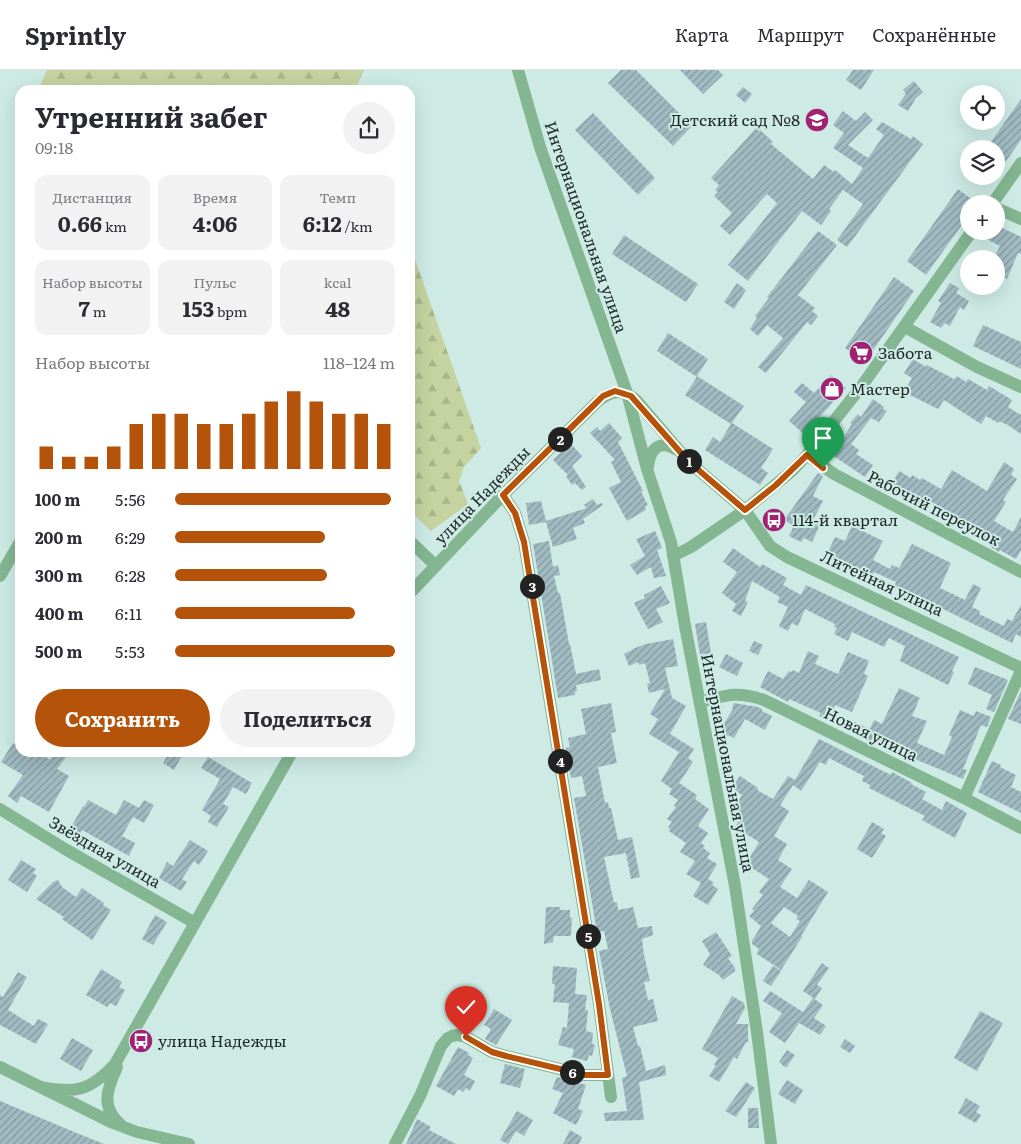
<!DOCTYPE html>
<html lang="ru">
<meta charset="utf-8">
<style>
body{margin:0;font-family:Literata,serif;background:#f2f2f3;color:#2b2b33;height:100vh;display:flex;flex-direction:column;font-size:19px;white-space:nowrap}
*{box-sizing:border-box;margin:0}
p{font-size:16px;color:#7c7c81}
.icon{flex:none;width:28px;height:28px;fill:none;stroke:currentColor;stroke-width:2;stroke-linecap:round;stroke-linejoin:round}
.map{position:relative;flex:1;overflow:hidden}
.details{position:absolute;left:15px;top:15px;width:400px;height:672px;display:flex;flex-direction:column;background:#fff;border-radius:15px;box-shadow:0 5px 20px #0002}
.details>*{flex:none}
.fabs{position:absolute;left:960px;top:15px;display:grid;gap:10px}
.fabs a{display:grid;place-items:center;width:45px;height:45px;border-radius:50%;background:#fff;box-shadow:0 5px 20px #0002;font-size:25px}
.pin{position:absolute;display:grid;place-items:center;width:42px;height:42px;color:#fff;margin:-51px -21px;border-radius:50% 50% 50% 0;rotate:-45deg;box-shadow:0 0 5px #0007}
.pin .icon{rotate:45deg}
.km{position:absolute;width:25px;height:25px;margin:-12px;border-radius:50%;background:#222;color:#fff;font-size:14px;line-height:25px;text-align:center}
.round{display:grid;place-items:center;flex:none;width:52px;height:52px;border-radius:26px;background:#f2f2f3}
.head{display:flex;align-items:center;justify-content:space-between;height:85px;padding:0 20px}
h1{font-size:28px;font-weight:700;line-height:38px}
.stats{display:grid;grid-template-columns:repeat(3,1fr);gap:8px;height:85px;padding:5px 20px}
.stats div{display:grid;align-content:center;border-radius:12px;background:#f2f2f3;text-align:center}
.stats b{font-size:21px;font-weight:700}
.stats small{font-size:14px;font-weight:400}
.stats p{font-size:14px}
.chart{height:140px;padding:10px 20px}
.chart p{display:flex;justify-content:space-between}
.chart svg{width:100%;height:90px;margin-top:5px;stroke:#b45309;stroke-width:6}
.cta{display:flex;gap:10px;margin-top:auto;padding:10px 20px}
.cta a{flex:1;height:58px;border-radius:30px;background:#b45309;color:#fff;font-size:20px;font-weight:700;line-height:58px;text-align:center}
.cta a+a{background:#f2f2f3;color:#2b2b33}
ul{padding:0 20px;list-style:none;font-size:16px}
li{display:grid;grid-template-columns:80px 60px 1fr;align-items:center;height:38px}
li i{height:12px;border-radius:6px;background:#b45309}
header{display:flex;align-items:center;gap:30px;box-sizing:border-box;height:70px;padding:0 25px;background:#fff;border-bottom:1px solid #e1e1e2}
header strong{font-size:24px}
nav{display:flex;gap:28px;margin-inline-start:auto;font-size:18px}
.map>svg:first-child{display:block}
.forest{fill:url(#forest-firs)}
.building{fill:url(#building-hatch);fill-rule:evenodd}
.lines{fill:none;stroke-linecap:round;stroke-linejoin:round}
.minor{stroke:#83b691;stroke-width:12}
.route-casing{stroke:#fff;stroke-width:10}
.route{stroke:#b45309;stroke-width:6}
.labels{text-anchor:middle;stroke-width:4;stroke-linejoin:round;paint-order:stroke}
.poi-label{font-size:16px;fill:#202b29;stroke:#cdeae5;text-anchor:start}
.street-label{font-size:16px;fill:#202b29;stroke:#cdeae5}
</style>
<header>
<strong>Sprintly</strong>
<nav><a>Карта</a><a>Маршрут</a><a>Сохранённые</a></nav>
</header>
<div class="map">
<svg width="1021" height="1074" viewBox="0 0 1021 1074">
<defs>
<pattern id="forest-firs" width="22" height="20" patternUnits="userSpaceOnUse" patternTransform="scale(1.25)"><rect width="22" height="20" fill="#c5d3a0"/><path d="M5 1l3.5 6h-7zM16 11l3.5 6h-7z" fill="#a9b58a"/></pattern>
<pattern id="building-hatch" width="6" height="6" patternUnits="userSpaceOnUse" patternTransform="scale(1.25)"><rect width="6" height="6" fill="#a1bbc3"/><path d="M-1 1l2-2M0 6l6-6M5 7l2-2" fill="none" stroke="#83989e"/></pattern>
</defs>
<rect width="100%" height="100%" fill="#cdeae5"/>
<path class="forest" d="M47,0H364L355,20H38Z
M410,175L481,378L464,397L459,411L468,434L431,461L410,441Z"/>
<path class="building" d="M621,0H636L692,56L673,76L608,13Z
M680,0H718L723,5L703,24Z
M853,0H874L861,20L846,10Z
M914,11L923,22L916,28L908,41L898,35L906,24L903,20Z
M743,17L752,24L745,33L736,25Z
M1021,29V70L996,105V79H986Z
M843,41L856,51L865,42L873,50L848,75L868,88L884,65L876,59L882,52L911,69L913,66L923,74L847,177L837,170L863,134L843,120L829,139L831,141L821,155L802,141L748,211L728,195L777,133L767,124L730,165L720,156L732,143L714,126L718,122L715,120L719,115L711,108L757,57L773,72L771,74L813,109L824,95L834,102L835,100L852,114L863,98L833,78L844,63L833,55Z
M593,43L655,108L638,125L575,60Z
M958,119L978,134H969V145L926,205L907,191Z
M996,155L1021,167V184L1018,183L1007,209L996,204V184L1000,176L979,165L980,161H996Z
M818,161L837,175L798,225L815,238L812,241L818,246L811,255L807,252L766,303L758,297L783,268L767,255L758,266L750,259L757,248L755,246L769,228L767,227Z
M624,165L698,214L686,232L612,184Z
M894,207L914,221L865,292L845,278Z
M737,213L746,220L734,239L724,232Z
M950,213L959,218L956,223L969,231L964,240L960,237L950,256L945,253L941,258L930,252L941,233L938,231Z
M983,255L1021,272V299L973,276Z
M668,263L708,289L697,306L744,336L732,353L773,379L761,398L768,403L760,415L705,380L713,367L720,372L731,354L685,325L697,307L657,281Z
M913,289L926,297L927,295L954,309L957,306L966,312L968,309L987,320L989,316L1012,330L1008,337L1021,345V364L1008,355L999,351L998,353L986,346L981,354L944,330L938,339L904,322L912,308L904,303Z
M831,305L846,318L804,364L789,351L806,332L794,322L802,313L814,323Z
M873,329L884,337L883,339L887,341L879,352L871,348L851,374L859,380L856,384L873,395L865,407L832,385L852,354L850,353L858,344L861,347Z
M609,353L622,368L618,372L643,421L641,422L648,435L645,436L646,440L627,451L609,418L621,412L611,392L615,390L590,363L597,357L600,361Z
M570,373L582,386L572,396L586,417L582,420L575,413L572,415L566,406L568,405L553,390Z
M1004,392L1014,399L1011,405L1017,409L1003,430L1006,432L994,451L1013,462L1021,447V480L1016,489L1000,480L999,482L991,477L992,475L963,459L966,453L932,432L926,441L889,418L899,401L911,408L912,405L920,410L922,408L941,419L952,400L987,421Z
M818,403L823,406L813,426L823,431L812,452L820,455L812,472L804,468L801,472L789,466L794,456L784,450Z
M593,429L597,435L602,433L603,435L583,449L585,453L573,458L577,469L553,477L546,452L529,455L526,433L541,431L546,451L587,438L584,435Z
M852,456L883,471L873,490L890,499L892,495L899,498L912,474L951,493L940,518L965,530L973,514L981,518L972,537L980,541L979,544L1004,556L1007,549L1012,551L1021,535V567L1016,564L1012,573L937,536L936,538L894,517L896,512L874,502L872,506L827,484L835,467L845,471Z
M655,461L662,478L657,480L666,506L654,508L651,497L637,505L630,495L645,486L636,469Z
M549,471L553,497L558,495L560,505L554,506L558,523H560L569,574H570L576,604L599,599L601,610L576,615L577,621L575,622V625L558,628L533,474Z
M733,478L760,497L762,494L787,508L783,515L801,525L806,515L959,587L952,601L954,602L948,615L900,591L905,576L889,568L884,577L852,562L848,571L834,564L837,558L834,557L835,554L805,539L798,556L792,553L788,561L779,556L788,537L777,532L780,527L752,511L745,531L748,532L741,546L732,541L736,534L722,523L737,502L723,492Z
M661,516L670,533L656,539L663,552L648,559L634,533L645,528L644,525Z
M706,552L711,583L700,585L695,554Z
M673,569L678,596L665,598L672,628L686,636L670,664L694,679L688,688L693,692L679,713L697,725L695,729L709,739L698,756L708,763L701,773L705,776L703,778L710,783L707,788L717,794L708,809L714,813L712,815L718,819L708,835L693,826L701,813L686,804L695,791L680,782L686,773L669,761L670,759L668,757L672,752L667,749L676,737L674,736L678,730L669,724L672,719L661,711L679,682L649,664L658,649L650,644L665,619L649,623L647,614L650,613L645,593L639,595L638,592L629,596L624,584L635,578L646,574Z
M754,571L763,575L758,585L749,581Z
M808,581L819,586L815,594L838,604L848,582L869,591L864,604L868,606L852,642L835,635L828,650L819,646L821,643L789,629L788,632L760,617L768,601L783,609L789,601L792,602L793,600L799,603Z
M726,584L743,593L737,606L719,597Z
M975,597L1008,610L994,642L986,639L992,625L968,614Z
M899,618L920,628L912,646L927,651L917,673L944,685L952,667L949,665L960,640L974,646L976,641L991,647L987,657L981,655L963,699L967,700L963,709L910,687L909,689L898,684L899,683L848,661L852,651L870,659L874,650L882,654Z
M1021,621V654L1008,649Z
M611,633L616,662L611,663L617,693L598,697L605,733L608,732L609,738H611L618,770L632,767L640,807L631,809L626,783L604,787L614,833L617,832L618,840L633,837L638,858L652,856L653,865L642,869L644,885L650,911L644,912L648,930L653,929L658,951L633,957L638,976H640L646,1001L665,995L666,1005L639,1012L644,1050L605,1051L604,1043L627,1041L622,1008L627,1006L610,939L599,881L608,879L604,861L597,862L574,728L586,726L582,706L571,708L566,678L570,677L568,668L586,664L581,639Z
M734,633L758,637L762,639V641L772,646L765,660L745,649L734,668L728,665L725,670L717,665L733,639L732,638Z
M819,669L891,705L892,702L912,713L911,714L926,722L922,729L942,740L946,731L967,743L955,768L922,750L925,746L869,718L870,715L862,711L864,706L829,688L826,695L820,692L801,721L793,715L781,734L780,735L789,741L774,766L787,774L778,790L792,799L780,817L797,828L809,810L828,822L801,866L802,867L781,900L757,884L759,879L752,874V871L761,856L749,846L754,841L752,839L763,825L759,822L769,809L746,794L759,772L735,757L740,750L730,744L742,725L732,718L740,706L758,718L757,720L773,729L788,706L795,710ZM784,837L798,846L796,849L800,851L790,867L771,853Z
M13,673L20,677V682H40L50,690L56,682H61L67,686L57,699L69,706L49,742L21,726L17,733L8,726L23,705L1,692Z
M170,682H184L174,700L163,693Z
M208,687L252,713L246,724L233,717L223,734L229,737L217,757L208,752L211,746L202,740L220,709L201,698Z
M992,691L1001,695L1000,697L1016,705L1011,717L1021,722V743L978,722Z
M88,730L116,745L124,730L139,738L144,730L154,735L144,753L133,747L122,766L135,773L129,786L82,760L79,766L69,761L83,736L84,737Z
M872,752L884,759L881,763L886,766L872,788L857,779Z
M190,770L208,781L199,795L194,791L182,809L187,812L181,821L159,808L167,792L173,796Z
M21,790L36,799L33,803L37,806L27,822L8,810Z
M58,810L62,817L76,827L82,818L104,833L103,835L111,840L92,870L62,849L64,847L36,829L53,812Z
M546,837H560V840H570V848H572L571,866H554L553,872L544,874Z
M155,845L167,852L153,875L142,869Z
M716,862L732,886L728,888L735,898V901L723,910L719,905L703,895L710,884L702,871Z
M822,893L829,898L817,915L822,918L815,929L803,921Z
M553,896L577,898L575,924L587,925L585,940H588L586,961L593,963L592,974L595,975L592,986L589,985L587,991L572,987L574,979L558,975L563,957L567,958L569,933L553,932L555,914H552Z
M773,896L781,901L771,916L763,911Z
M101,899L122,912L119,917L125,920L116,936L110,933L107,937L86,925Z
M18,902L27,907L8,940L34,956L38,949L48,954L36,974L0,955V925L3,927Z
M770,921L803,942L813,928L823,935L814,948L826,956L820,965L799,953L785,973L769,962L782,943L763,931Z
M732,926L744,933L745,938L736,954H748V972H746L737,989L734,987L719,1012L709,1006L716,995H714L718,988L702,979Z
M494,939L512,950L496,975L485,969L491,959L484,955Z
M980,941L1003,953L977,1001L954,988Z
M72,968L93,980L81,1001L60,989Z
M845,969L855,976L850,983L840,977Z
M458,977L469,983L468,985L473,988L464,1005L475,1011L470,1021L466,1018L463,1022L458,1019L454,1026L436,1016Z
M787,980L795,985L786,998L779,992Z
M505,994L525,999L520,1018L500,1013Z
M557,1007L586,1015L578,1039L583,1041L576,1055L553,1043L563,1023L552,1019Z
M787,1010L803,1020L795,1034L778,1024Z
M746,1012L755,1018L736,1047L725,1041Z
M966,1028L980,1036L976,1042L981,1045L976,1053L958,1043Z
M0,1031L79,1064L104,1074H0Z
M748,1038H758L759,1058H748Z
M517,1041L533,1050L524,1066L516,1061L508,1074L500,1070Z
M417,1049L431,1057L429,1060L456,1074H406Z
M570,1060L582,1067L579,1074H563Z"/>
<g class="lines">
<path class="minor" d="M518,0L540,77L627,323L647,399L671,472L685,556L735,816L757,962L771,1074
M992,134L1021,93
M996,138L1021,149
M905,257L977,297L1021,317
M807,385L834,404L1021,502
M648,397C650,378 660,369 677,380
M503,425L515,443L524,472L599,934L611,1027
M410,471L436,496
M673,486L691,477L745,440L793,400L807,385L861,317L972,161
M0,506L20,472
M410,523L503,425L597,332C610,321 623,318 636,330L688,391L745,440L770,476L787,487L1021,598
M700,632C727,625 737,621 764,630L964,728L1021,758
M964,728L1021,601
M0,739L65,779L195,853
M0,997L113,1053L137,1062L189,1074
M117,997C107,1019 100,1037 121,1055
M40,1017C75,1024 90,1021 115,994L292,682
M395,1074L420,1026L441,976L448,968L452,966L457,965L466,967L492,982L506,986L585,1005H608"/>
</g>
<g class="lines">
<g class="route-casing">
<path id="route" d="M466,967L492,982L506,986L585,1005H608L599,934L524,472L515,443L503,425L597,332L603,326L615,321L631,326L688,391L745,440L776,415L807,385L823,398"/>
</g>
<use href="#route" class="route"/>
</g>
<defs>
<g id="school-disc" transform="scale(1.25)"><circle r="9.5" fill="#a12274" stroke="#cdeae5"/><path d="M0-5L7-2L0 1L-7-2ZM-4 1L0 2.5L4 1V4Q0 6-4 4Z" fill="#fff"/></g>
<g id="supermarket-disc" transform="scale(1.25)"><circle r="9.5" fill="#a12274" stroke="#cdeae5"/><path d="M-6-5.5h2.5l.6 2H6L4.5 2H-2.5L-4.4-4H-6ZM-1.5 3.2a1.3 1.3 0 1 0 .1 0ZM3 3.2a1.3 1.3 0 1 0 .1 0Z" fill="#fff"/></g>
<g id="shop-disc" transform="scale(1.25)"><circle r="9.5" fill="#a12274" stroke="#cdeae5"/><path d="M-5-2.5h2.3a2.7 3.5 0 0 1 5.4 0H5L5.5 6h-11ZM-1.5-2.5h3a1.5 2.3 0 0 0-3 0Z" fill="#fff"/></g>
<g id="bus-disc" transform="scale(1.25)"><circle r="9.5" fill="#a12274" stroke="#cdeae5"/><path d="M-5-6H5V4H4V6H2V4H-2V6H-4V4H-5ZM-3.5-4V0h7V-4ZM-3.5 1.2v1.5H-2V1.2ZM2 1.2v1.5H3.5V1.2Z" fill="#fff"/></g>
</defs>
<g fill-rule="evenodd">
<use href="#school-disc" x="817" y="50"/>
<use href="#supermarket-disc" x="861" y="283"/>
<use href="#shop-disc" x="832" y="319"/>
<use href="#bus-disc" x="774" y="450"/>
<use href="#bus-disc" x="141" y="971"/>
</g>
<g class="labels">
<g class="poi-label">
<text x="800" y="56" text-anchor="end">Детский сад №8</text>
<text x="878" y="289">Забота</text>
<text x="850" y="325">Мастер</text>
<text x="792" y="456">114-й квартал</text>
<text x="158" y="977">улица Надежды</text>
</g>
<g class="street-label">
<text transform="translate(586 157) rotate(71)" y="6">Интернациональная улица</text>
<text transform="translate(482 425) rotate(-46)" y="6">улица Надежды</text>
<text transform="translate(934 438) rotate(27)" y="6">Рабочий переулок</text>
<text transform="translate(882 513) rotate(25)" y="6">Литейная улица</text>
<text transform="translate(871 664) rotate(26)" y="6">Новая улица</text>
<text transform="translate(728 693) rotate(79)" y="6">Интернациональная улица</text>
<text transform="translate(105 782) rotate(30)" y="6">Звёздная улица</text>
</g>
</g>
</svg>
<div class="fabs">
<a><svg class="icon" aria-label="locate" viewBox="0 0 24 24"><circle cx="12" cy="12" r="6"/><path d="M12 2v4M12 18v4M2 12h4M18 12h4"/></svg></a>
<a><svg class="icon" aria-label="layers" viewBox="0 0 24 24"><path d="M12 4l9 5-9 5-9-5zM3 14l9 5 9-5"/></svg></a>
<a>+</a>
<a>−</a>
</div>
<div class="pin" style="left:823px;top:398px;background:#1e9e55"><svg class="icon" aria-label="arrive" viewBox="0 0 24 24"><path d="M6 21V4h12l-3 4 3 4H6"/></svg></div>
<div class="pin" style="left:466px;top:967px;background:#d93025"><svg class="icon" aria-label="check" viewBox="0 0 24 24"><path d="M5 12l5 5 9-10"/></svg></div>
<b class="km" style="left:689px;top:391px">1</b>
<b class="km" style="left:560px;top:369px">2</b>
<b class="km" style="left:532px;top:516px">3</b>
<b class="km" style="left:560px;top:691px">4</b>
<b class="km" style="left:588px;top:866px">5</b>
<b class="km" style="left:572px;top:1002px">6</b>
<section class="details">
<div class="head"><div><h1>Утренний забег</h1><p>09:18</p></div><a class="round"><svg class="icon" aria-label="share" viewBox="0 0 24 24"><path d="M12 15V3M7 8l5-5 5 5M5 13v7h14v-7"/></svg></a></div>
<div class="stats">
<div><p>Дистанция</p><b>0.66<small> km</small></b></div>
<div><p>Время</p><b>4:06</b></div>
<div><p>Темп</p><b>6:12<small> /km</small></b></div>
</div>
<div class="stats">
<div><p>Набор высоты</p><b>7<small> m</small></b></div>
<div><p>Пульс</p><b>153<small> bpm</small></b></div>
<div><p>kcal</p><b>48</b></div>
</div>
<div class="chart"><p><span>Набор высоты</span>118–124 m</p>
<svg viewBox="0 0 160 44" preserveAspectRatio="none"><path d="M5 44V33M15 44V38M25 44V38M35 44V33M45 44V22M55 44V17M65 44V17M75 44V22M85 44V22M95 44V17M105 44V11M115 44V6M125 44V11M135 44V17M145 44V17M155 44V22"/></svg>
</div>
<ul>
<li><b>100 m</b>5:56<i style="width:98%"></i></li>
<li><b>200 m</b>6:29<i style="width:68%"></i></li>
<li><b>300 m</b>6:28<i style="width:69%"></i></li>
<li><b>400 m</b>6:11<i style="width:82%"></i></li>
<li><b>500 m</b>5:53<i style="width:100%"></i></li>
</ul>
<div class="cta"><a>Сохранить</a><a>Поделиться</a></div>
</section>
</div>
